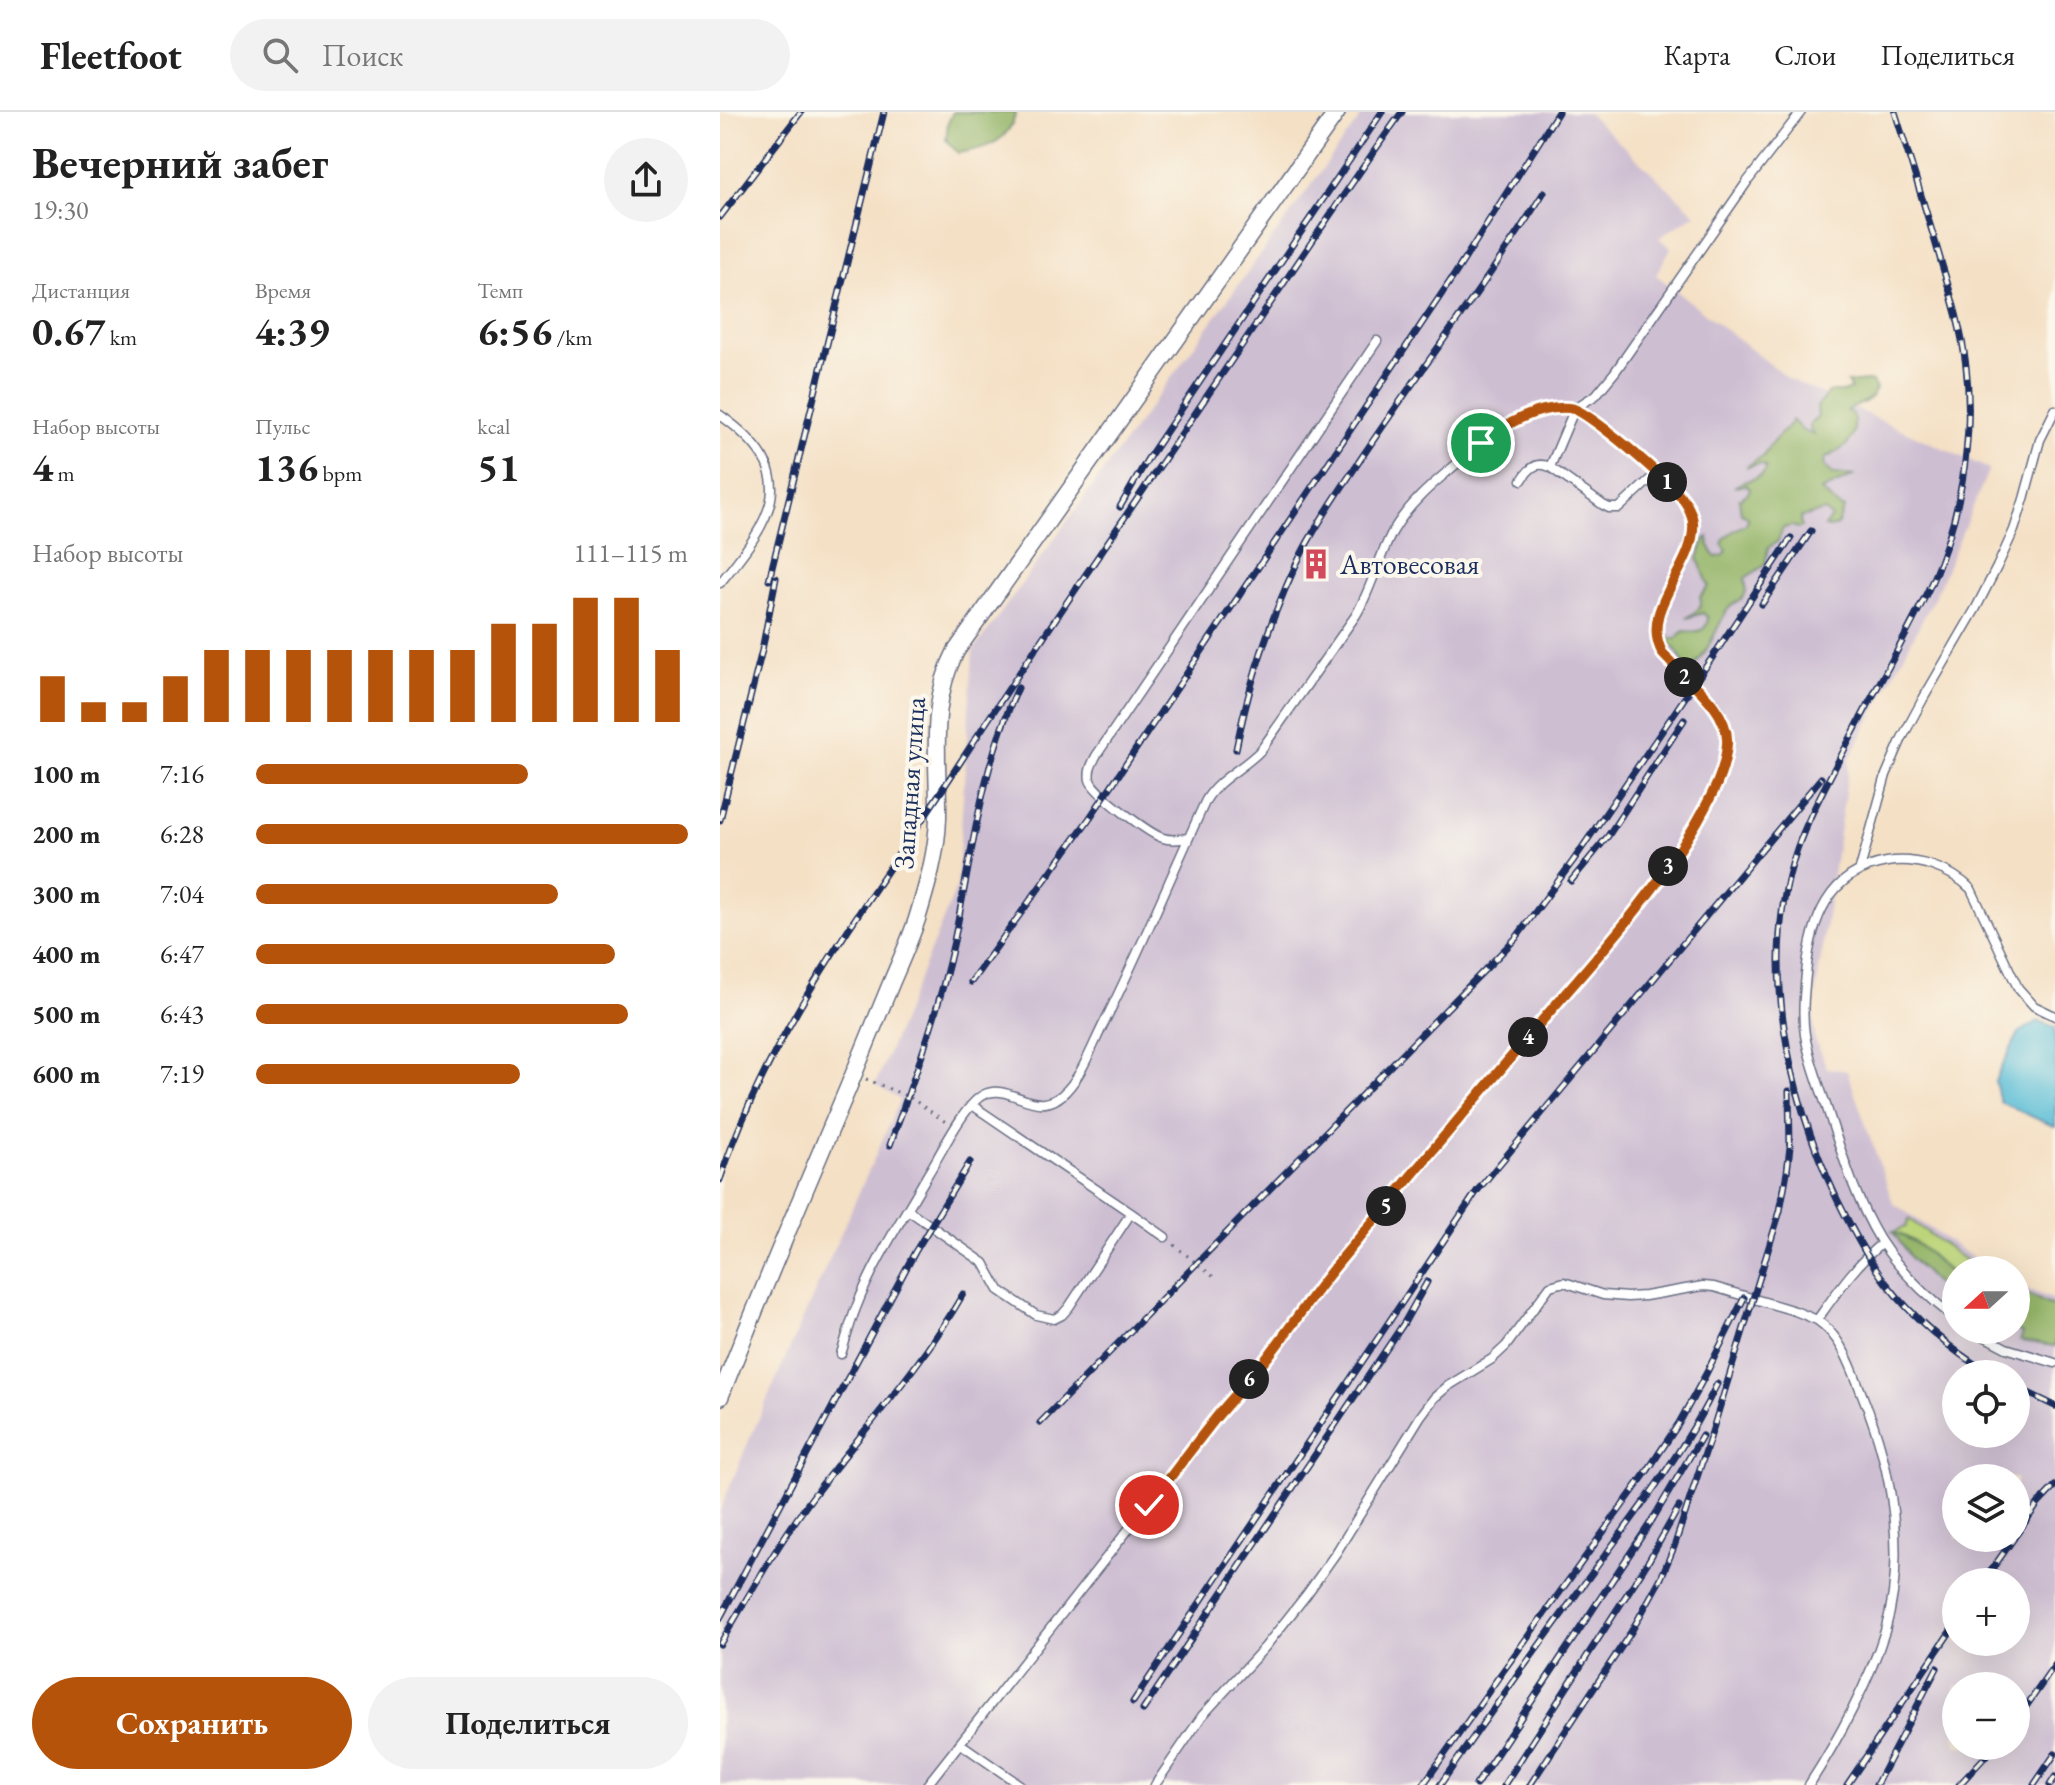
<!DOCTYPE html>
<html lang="ru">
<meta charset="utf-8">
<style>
body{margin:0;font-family:"EB Garamond",serif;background:#f2f2f2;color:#222;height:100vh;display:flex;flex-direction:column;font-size:30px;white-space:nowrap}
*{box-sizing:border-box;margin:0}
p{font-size:26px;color:#767676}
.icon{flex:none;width:44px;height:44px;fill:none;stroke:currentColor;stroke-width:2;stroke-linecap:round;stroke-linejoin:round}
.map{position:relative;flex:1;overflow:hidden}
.side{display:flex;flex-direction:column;background:#fff;width:720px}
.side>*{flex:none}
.needle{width:52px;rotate:249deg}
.buttons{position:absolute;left:1222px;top:1144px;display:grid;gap:16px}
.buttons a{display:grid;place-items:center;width:88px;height:88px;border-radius:50%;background:#fff;box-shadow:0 8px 32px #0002;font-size:40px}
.pin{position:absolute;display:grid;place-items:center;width:68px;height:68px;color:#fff;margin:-34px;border:4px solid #fff;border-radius:50%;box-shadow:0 2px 8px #0007}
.km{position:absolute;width:40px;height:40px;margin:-20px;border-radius:50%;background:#222;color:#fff;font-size:22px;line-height:40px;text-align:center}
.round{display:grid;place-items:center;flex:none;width:84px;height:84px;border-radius:42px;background:#f2f2f2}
.overview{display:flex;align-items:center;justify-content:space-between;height:136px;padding:0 32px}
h1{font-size:44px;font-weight:700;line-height:60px}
.stats{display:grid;grid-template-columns:repeat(3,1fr);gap:12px;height:136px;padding:8px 32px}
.stats div{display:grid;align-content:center}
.stats b{font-size:40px;font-weight:700}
.stats small{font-size:22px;font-weight:400}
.stats p{font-size:22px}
.chart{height:224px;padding:16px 32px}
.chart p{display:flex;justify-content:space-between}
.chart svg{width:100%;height:144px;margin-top:8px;stroke:#b45309;stroke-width:6}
.button{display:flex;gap:16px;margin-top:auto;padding:16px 32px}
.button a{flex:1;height:92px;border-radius:48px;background:#b45309;color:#fff;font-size:32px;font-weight:700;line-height:92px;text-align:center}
.button a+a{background:#f2f2f2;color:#222}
ul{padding:0 32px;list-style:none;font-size:26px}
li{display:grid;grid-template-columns:128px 96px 1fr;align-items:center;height:60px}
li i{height:20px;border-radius:10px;background:#b45309}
header{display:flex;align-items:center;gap:48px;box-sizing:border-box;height:112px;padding:0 40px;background:#fff;border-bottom:2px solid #e0e0e0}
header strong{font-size:38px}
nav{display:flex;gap:44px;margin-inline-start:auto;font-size:28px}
.search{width:560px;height:72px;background:#f2f2f2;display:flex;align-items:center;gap:20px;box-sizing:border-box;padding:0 28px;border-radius:44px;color:#767676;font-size:30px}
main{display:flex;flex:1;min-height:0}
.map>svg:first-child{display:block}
.industrial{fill:#cdbed2;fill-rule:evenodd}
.green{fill:#bdd57a;stroke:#6c826c;stroke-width:2}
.forest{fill:#96b66a;stroke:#587264;stroke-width:2}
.water{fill:#57bcd6;stroke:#39769a;stroke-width:2}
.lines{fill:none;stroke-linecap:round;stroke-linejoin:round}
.lane-casing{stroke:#676d82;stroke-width:11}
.street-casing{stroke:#676d82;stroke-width:19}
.path{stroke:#676d82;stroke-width:3;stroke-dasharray:2 6;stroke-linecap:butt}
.lane{stroke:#fff;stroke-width:8}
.street{stroke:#fff;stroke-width:16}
.rail-casing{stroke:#1b2f5e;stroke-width:7}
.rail{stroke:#fbf7ec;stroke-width:4;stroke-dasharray:12;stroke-linecap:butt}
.route-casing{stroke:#fff;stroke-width:16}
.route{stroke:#b45309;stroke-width:10}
.labels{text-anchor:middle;stroke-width:8;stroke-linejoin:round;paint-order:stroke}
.poi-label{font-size:28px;fill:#1b2f5e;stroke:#fbf7ec;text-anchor:start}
.street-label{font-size:28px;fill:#1b2f5e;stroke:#fbf7ec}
</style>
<header>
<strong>Fleetfoot</strong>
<div class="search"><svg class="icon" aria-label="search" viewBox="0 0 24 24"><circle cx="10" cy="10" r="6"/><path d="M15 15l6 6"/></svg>Поиск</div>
<nav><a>Карта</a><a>Слои</a><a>Поделиться</a></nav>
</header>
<main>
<section class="side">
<div class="overview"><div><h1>Вечерний забег</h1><p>19:30</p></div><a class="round"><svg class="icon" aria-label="share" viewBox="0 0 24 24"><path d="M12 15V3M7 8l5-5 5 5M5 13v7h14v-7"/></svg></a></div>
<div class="stats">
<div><p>Дистанция</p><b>0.67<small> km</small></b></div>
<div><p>Время</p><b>4:39</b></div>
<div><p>Темп</p><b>6:56<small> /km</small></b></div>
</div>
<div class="stats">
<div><p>Набор высоты</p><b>4<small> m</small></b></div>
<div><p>Пульс</p><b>136<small> bpm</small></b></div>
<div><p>kcal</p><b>51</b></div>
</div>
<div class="chart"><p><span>Набор высоты</span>111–115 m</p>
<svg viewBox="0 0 160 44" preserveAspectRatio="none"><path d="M5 44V30M15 44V38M25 44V38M35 44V30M45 44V22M55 44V22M65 44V22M75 44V22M85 44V22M95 44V22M105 44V22M115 44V14M125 44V14M135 44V6M145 44V6M155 44V22"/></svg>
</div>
<ul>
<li><b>100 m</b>7:16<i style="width:63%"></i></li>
<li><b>200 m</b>6:28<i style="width:100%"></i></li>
<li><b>300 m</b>7:04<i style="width:70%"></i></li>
<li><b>400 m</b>6:47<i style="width:83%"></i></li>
<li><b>500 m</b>6:43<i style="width:86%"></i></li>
<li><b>600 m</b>7:19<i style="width:61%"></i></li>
</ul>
<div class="button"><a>Сохранить</a><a>Поделиться</a></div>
</section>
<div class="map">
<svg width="1335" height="1673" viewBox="0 0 1335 1673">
<rect width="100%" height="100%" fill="#fbf7ec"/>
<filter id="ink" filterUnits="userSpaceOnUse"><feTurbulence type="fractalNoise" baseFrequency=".0125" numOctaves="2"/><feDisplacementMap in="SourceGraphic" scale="16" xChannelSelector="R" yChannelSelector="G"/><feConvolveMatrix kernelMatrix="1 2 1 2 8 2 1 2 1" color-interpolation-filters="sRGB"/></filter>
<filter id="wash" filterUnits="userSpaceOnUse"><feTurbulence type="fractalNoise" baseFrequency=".006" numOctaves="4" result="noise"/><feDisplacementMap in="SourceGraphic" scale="32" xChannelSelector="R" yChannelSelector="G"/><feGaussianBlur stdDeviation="1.8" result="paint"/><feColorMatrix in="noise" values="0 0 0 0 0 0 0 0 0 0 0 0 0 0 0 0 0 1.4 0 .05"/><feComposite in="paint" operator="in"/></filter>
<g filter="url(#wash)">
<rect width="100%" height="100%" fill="#f4e0c5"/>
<path class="industrial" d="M644,0H867L976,102L939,126L951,136L936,163L1069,267L1269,357L1215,484L1130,646L1093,900L1095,928L1107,956L1127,959L1173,1091L1271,1158H1236V1218H1296V1173L1335,1188V1673H0V1398L27,1333L180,988L155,973L237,774L253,539ZM1236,1262H1296V1322H1236ZM1236,1366H1296V1426H1236ZM1236,1470H1296V1530H1236ZM1236,1574H1296V1634H1236Z"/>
<path class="green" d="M1189,1107L1259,1158H1236V1166C1216,1149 1198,1127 1173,1120L1186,1115Z"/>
<path class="forest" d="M233,0H296C289,30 266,37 238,41L226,28L228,11Z
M1147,269L1152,270L1156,277C1148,293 1140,290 1127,299L1133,302C1136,312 1134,328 1124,335C1118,340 1111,342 1105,347L1104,354L1113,362L1133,364L1101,379L1118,394L1124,397L1117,413L1109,416L1104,415L1111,405L1105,399L1081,405L1080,410L1082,415L1078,416L1072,414L1063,416L1058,429L1048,436L1045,453L1025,466C1025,470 1027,474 1026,479C1025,488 1013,491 1008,497C997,513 986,549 969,556C961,551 962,545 956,538C952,533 949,532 947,525L955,527L964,519C975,520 987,521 988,506L983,501L966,506C975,500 984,496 980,485L989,474L978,447L984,428L988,425C988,433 991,439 996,445L1003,444L1007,439L1002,432C1005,422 1017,417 1026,412L1028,406L1026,403L1021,401L1019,387L1028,381L1030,377L1027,373L1014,375C1026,366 1037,370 1046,358L1045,354L1040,352L1026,355L1044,343L1050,333L1068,314L1072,308L1083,319L1094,323L1090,317V312L1098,305L1097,295L1108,280H1122L1131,277L1127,271Z
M1173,1120C1198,1127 1216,1149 1236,1166V1192L1191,1146Z
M1296,1178L1335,1195V1234L1300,1229L1303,1222L1296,1218Z"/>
<path class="water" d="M1318,909L1335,915V1015L1280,990L1275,969L1299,921Z"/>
</g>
<g filter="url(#ink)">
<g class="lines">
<g class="lane-casing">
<path id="lane" d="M0,303C84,362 53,406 0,471
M802,368C809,356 817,349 830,355
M468,726C460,727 452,729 443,726C431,723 373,680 370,668C368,659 372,652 376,644L657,229
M1140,757L1166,663L1182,626L1203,587L1256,496L1277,455L1294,418L1304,387L1320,328L1335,298
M188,1098L264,1151L279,1178L316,1203L334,1207L342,1203L349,1195L411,1101L252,993
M411,1101L445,1125
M1236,1207C1207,1185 1180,1159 1160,1128C1135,1087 1121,1039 1106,993C1098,970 1089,947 1085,923C1082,903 1084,882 1086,862C1091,808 1108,760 1167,750C1197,745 1231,757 1251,777L1298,876L1314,894L1335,904
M1252,1218L1286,1236L1335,1251
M121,1242C126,1227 130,1211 136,1196C154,1149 183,1106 208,1062C220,1043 244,993 263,983C291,968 317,1012 347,978C363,961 374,930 385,909C421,837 452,761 486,688C499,666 523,657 541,638L636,503C652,476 658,446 673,419C691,388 719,367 746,344C758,333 770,322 785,313C805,301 832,294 855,296L830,355L883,393L889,396H899L937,361
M241,1632L300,1673
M207,1673L497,1305L548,1245L616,1154L810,922L882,841L930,781L971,720L997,673L1007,632V620L1003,606L994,593L943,542L936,524L939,500L969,437L973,413L971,401L966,390L955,377L905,333L855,296L876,283L895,260L1027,70L1081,0
M435,1673L482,1604L545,1535L587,1482L616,1441L700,1305L714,1286L728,1274L772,1247L786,1234L830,1174L844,1170L883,1183L907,1185L925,1184L983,1174L994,1175L1075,1199L1097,1208C1117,1180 1135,1153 1162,1131
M1089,1673C1118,1628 1149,1570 1165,1519C1187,1445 1172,1355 1143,1285C1132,1257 1123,1226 1097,1208"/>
</g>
<g class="street-casing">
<path id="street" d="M0,1285C41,1181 84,1079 128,976C143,940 157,905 172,869C181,848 190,828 197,807C207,774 217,741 218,706C219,649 208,592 236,539L617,0"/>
</g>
<path class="path" d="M146,967L191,986L227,1011
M454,1133L495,1166"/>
<use href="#lane" class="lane"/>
<use href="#street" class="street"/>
<g class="rail-casing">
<path id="rail" d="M1175,0C1191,51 1207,101 1222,153C1232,186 1242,219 1246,254C1251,296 1248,344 1239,385C1226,452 1196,504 1164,563C1146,596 1129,629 1112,661C1099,686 1086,711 1077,737C1038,848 1068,984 1117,1087C1132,1117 1146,1145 1166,1171C1195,1208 1231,1238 1270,1262
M0,105L81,0
M400,395L427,348L662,0
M49,468L164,0
M1042,492L1091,419
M516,637C529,573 548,512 576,453C594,415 619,380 642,345C702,255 767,171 824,80
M0,708L42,538L56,466
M851,769L888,724L964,608
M251,870L369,707L735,162L838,0
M170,1033C194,966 219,899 234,829C252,744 261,655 298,576
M0,1068C51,912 153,785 241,649C321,526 405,406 487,284C552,190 615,93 682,0
M1296,1275L1335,1294
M320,1311L796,826L853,749L996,540L1071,426
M1296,1423L1318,1392L1335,1374
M1263,1470L1294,1426
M0,1506L195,1140L250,1050
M0,1532C29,1483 57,1433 91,1387C142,1319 200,1257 243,1182
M413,1590L757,1079L1101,666
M423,1598L684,1211L707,1170
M1296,1609L1335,1553
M703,1673L778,1566L928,1358L959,1311L986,1262L1024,1186
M720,1673C772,1597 826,1524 880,1450C923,1392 966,1336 997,1272
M756,1673L931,1410L982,1324
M784,1673L929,1448L959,1395
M810,1673L911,1520L941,1466L954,1435L992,1320L1060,1099L1067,1060L1070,1035L1069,979
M1127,1673L1236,1511
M1156,1673L1217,1556
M1239,1673L1275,1634
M1314,1673L1335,1642
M1330,1673L1335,1665"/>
</g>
<use href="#rail" class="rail"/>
</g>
</g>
<g class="lines" filter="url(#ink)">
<g class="route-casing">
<path id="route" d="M429,1393C452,1363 475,1332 499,1302C516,1282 534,1263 550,1242C573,1212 594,1180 619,1150C682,1075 745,999 809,924C868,854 931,789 977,710C991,685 1005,661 1007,632C1010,596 965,567 943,542C917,496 977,456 973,410C972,401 968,394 963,387C951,371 867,297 850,296C817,293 786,312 761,331"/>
</g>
<use href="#route" class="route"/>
</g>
<defs>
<g id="building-bare" transform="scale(2.4)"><path d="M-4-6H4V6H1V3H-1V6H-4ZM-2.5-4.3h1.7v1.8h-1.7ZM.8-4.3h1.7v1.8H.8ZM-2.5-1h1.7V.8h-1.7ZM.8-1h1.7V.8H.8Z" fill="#d1495b" stroke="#fbf7ec" stroke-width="2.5" paint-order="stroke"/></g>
</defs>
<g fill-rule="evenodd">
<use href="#building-bare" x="596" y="452"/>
</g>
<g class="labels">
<g class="poi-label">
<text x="620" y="462">Автовесовая</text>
</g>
<g class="street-label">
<text transform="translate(189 671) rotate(-86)" y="10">Западная улица</text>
</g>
</g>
</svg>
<div class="buttons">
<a><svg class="needle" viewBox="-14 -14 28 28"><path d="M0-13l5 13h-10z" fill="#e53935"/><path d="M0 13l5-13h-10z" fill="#767676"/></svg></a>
<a><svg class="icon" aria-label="locate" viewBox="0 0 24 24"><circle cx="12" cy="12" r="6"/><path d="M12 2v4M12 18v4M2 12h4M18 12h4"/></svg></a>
<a><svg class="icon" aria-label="layers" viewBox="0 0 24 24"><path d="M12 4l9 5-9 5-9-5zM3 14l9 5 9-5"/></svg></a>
<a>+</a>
<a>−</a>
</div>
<div class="pin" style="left:761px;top:331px;background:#1e9e55"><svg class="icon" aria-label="arrive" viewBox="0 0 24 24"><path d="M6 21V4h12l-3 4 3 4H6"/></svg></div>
<div class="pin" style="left:429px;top:1393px;background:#d93025"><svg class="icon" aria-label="check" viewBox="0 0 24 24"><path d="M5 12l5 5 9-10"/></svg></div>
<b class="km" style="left:947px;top:370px">1</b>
<b class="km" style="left:964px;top:565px">2</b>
<b class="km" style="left:948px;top:754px">3</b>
<b class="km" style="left:808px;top:925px">4</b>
<b class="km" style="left:666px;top:1094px">5</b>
<b class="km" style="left:529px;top:1267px">6</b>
</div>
</main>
